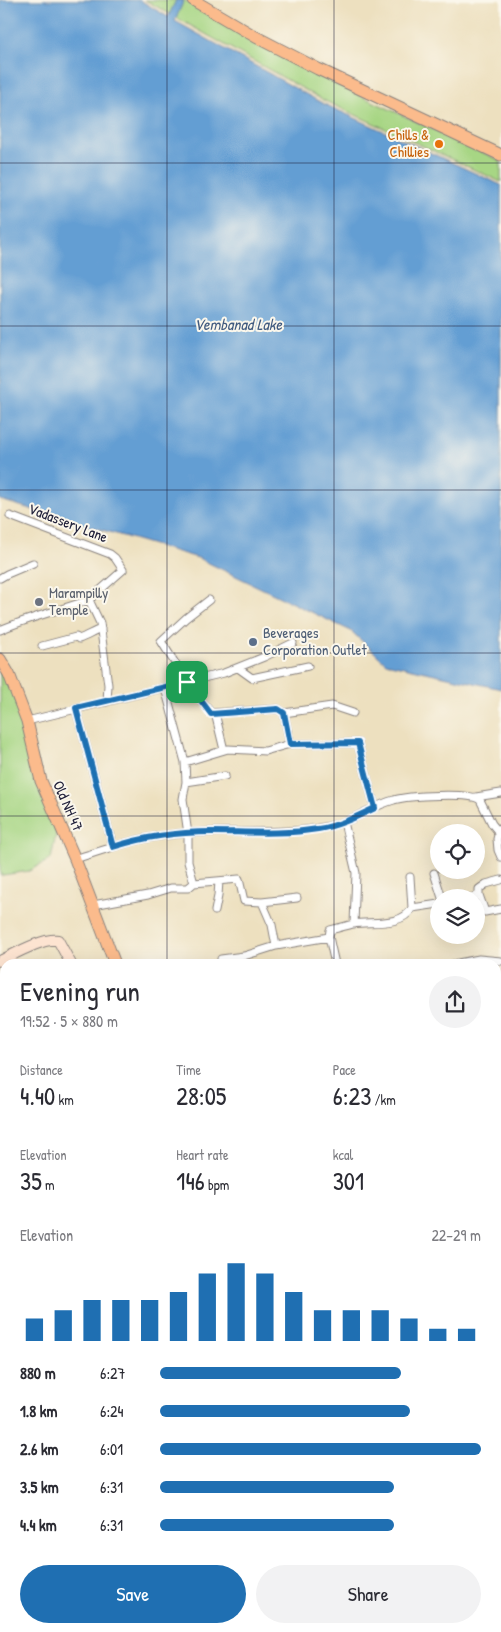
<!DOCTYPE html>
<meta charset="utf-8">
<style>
body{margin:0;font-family:"Patrick Hand",sans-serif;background:#f2f2f3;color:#2b2b33;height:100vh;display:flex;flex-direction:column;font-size:19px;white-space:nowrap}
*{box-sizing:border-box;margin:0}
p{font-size:16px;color:#7c7c81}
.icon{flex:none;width:28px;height:28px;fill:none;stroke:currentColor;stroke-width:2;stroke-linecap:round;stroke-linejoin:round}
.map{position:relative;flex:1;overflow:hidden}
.details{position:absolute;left:0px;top:959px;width:501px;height:674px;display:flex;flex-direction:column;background:#fff;border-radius:15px 15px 0 0;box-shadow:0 5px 20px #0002}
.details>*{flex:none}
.buttons{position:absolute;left:430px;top:824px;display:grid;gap:10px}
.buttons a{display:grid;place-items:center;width:55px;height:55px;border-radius:50%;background:#fff;box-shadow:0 5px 20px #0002;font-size:25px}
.pin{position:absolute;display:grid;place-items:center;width:42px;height:42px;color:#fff;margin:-21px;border-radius:10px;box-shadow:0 2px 8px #0006}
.round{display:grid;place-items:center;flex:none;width:52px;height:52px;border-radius:26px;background:#f2f2f3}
.summary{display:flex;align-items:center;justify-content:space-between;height:85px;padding:0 20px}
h1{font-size:28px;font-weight:600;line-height:38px}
.figures{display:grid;grid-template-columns:repeat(3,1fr);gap:8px;height:85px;padding:5px 20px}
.figures div{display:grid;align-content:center}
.figures b{font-size:25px;font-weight:600}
.figures small{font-size:14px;font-weight:400}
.figures p{font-size:14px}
.chart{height:140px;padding:10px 20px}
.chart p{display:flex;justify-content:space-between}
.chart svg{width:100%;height:90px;margin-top:5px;stroke:#1f6fb2;stroke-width:6}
.primary-button{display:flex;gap:10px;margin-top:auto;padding:10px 20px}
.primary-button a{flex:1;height:58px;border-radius:30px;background:#1f6fb2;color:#fff;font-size:20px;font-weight:600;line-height:58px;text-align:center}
.primary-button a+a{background:#f2f2f3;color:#2b2b33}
ul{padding:0 20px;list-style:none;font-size:16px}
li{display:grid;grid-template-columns:80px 60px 1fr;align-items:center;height:38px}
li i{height:12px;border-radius:6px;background:#1f6fb2}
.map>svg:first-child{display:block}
.green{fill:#a7d684;stroke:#647c60}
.water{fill:#649ed3;stroke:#436087}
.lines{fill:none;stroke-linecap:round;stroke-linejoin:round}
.minor-casing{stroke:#88817d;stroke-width:9}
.secondary-casing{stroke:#88817d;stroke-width:12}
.primary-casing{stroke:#88817d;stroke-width:13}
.trunk-casing{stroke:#88817d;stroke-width:13}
.minor{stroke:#fff;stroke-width:7}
.secondary{stroke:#fde4d1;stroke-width:10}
.primary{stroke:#fbbb8c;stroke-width:11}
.trunk{stroke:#fbbb8c;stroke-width:11}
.route-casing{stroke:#fff;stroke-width:10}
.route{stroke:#1f6fb2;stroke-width:6}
.grid{fill:none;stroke:#22223b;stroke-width:1;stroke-opacity:0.55}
.food-dot{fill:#e8710a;stroke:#fbf7ec;stroke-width:2}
.worship-dot{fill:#6b7280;stroke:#fbf7ec;stroke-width:2}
.service-dot{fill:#5c6f8a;stroke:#fbf7ec;stroke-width:2}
.labels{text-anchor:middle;stroke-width:4;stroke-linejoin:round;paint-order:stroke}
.food-label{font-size:15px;fill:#c56008;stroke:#fbf7ec;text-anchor:end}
.street-label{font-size:15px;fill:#22223b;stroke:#fbf7ec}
.worship-label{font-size:15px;fill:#5b616d;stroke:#fbf7ec;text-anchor:start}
.service-label{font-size:15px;fill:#4e5e75;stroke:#fbf7ec;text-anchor:start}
.water-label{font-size:16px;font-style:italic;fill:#405a7f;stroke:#fbf7ec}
</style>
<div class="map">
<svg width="501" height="1632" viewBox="0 0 501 1632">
<rect width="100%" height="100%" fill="#fbf7ec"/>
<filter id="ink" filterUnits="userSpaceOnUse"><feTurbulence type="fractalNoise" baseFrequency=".02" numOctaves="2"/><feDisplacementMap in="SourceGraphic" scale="10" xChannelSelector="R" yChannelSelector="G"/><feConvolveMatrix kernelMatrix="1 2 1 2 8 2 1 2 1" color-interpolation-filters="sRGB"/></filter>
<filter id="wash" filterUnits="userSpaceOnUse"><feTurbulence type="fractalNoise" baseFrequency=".0096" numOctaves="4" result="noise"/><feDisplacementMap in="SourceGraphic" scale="20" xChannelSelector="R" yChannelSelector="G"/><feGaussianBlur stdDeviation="1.12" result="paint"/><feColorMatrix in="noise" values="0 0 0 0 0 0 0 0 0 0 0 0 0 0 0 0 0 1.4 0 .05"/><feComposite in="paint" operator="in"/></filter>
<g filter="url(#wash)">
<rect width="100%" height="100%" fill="#ede0bf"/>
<path class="green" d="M145,0H184L333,83L501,161V182L323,100Z
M0,663L10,682L51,807L56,834L51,859L29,871L3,875H0Z"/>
<path class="water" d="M0,0H140L168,17L176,0H184L175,21L322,103L501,185V689L386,663L351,631L198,558L0,500Z"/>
</g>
<g filter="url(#ink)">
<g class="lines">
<g class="minor-casing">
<path id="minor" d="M10,516L110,554L115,558L123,570L89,600
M0,578L7,574L33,563
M209,600L186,618L161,641L187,682L211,713L278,709L284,713L290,744
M0,630C28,618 60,610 89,600L100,623L108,685L107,702
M42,646L76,637L79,639C87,636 93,632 101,629
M238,668L252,678L308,666
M165,688L185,762L186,782L183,799L188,834V862L194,883L239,879L244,901L262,902L272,925L276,946
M76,708L113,847
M215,713L224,750
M284,713L332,706L353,713
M27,721L224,673L264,657L293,643
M185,762L228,749L265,751L290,744L358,743L375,808
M186,782L225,776
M476,797L501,793
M344,822L356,873L354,924
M75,859C94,853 112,847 130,842C155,835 183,833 209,832C253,831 294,835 338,824C357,819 374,805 394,800C407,796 470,792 480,800L492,824L497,830L498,835L497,839L498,850L501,857
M434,873L442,898
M410,877L412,908
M501,880L486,884L479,889V895L485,912L501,909
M469,898L479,895
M262,902L297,898
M93,905L148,895L171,888H188L194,883
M215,911L218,896L219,881
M329,937L335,964
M221,959L244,956L276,946L329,937L330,930C338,928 346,926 353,924C371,921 402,927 412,908L439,904
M453,964L479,959L501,961
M496,981V982
M496,1108L501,1107
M496,1138L501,1137
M496,1143L501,1146
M0,1157L5,1155
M496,1172L499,1185L501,1184
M496,1194L501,1193
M496,1240L501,1238
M0,1263L5,1277
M0,1294L5,1293
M496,1320L501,1319
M0,1325L5,1322
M0,1364L5,1369
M496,1374L501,1372
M496,1420L501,1419
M0,1426L5,1425
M496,1460L498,1469
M0,1517L5,1514
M496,1607L501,1605
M54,1628L55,1632
M118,1628L121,1632
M298,1628L299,1632
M361,1628V1632
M492,1628L494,1632
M24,1632V1630L28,1628
M246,1632L261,1628"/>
</g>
<g class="secondary-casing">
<path id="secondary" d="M0,961C15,954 42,938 58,940L71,964"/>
</g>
<g class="primary-casing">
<path id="primary" d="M0,659L9,674L27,721L41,781L75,859L115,964
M449,1628L451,1632"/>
</g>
<g class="trunk-casing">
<path id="trunk" d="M193,0L256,37L318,69L501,155"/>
</g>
<use href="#minor" class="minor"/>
<use href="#secondary" class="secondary"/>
<use href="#primary" class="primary"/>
<use href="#trunk" class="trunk"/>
</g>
</g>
<g class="lines" filter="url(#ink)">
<g class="route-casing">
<path id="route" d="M187,682L211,714L278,709L284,713L290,744L358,743L375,808C356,817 338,826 318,829C282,835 246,832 211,832C178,832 144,837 113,847L76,708Z"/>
</g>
<use href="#route" class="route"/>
</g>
<path class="grid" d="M167,0V964M334,0V964M0,163H501M0,326H501M0,490H501M0,653H501M0,816H501M0,979H5M496,979H501M0,1142H5M496,1142H501M0,1306H5M496,1306H501M0,1469H5M496,1469H501M167,1628V1632M334,1628V1632"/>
<circle class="food-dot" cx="439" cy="144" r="5"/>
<circle class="worship-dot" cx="39" cy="602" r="5"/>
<circle class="service-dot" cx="253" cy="642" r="5"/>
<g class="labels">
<g class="food-label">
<text x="429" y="140">Chills &amp;<tspan x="429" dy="17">Chillies</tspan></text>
</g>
<g class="street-label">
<text transform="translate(68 523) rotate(21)" y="5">Vadassery Lane</text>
<text transform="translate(68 806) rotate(66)" y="5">Old NH 47</text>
</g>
<g class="worship-label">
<text x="49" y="598">Marampilly<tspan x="49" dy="17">Temple</tspan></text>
</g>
<g class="service-label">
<text x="263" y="638">Beverages<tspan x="263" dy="17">Corporation Outlet</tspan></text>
</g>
<g class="water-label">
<text x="238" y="330">Vembanad Lake</text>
</g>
</g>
</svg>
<div class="buttons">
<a><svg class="icon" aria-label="locate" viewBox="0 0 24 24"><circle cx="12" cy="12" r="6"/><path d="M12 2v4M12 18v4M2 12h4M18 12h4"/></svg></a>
<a><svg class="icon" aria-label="layers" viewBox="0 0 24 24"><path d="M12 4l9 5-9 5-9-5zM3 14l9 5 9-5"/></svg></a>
</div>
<div class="pin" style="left:187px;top:682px;background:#1e9e55"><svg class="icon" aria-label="arrive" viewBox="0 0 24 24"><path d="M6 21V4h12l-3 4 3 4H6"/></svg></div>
<section class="details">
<div class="summary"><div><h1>Evening run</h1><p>19:52 · 5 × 880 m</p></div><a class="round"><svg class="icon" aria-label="share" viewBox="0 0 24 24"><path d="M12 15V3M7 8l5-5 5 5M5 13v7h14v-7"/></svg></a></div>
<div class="figures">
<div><p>Distance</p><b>4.40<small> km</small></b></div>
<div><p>Time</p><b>28:05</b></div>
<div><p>Pace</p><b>6:23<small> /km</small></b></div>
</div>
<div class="figures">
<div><p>Elevation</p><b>35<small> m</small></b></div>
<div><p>Heart rate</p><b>146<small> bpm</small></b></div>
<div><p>kcal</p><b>301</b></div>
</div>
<div class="chart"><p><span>Elevation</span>22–29 m</p>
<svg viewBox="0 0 160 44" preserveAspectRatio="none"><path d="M5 44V33M15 44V29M25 44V24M35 44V24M45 44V24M55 44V20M65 44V11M75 44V6M85 44V11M95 44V20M105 44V29M115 44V29M125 44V29M135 44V33M145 44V38M155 44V38"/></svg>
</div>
<ul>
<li><b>880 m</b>6:27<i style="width:75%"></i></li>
<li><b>1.8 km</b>6:24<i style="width:78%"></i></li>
<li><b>2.6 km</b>6:01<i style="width:100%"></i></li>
<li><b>3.5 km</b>6:31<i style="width:73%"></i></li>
<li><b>4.4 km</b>6:31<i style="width:73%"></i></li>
</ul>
<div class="primary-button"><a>Save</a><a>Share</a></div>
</section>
</div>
